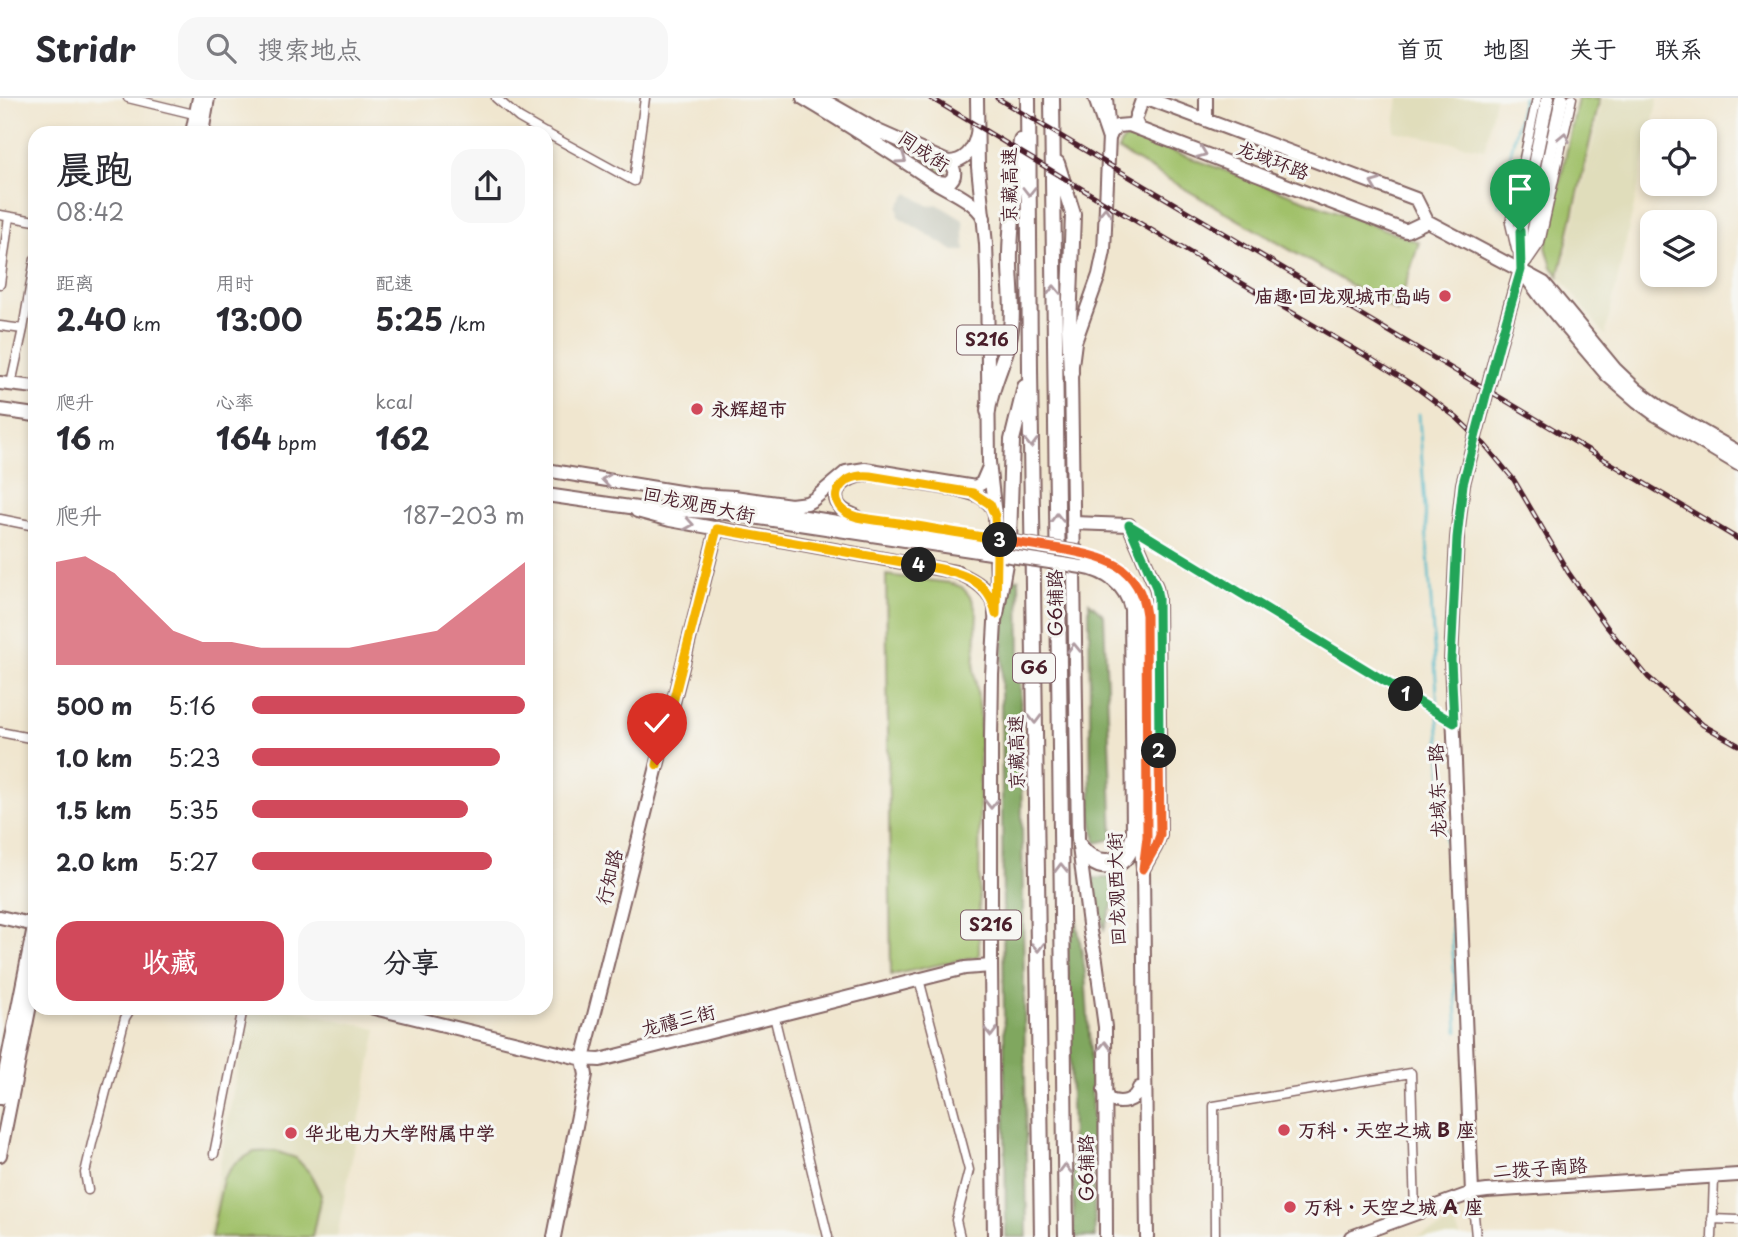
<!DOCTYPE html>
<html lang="zh">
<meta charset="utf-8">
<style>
body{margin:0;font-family:"Playpen Sans","LXGW WenKai TC",sans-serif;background:#f7f7f7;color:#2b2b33;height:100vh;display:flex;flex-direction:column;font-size:26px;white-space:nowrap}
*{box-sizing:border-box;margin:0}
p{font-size:23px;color:#7c7c81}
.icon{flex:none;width:38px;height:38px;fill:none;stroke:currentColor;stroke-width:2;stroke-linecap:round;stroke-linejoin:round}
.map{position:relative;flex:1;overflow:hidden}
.panel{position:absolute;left:28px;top:28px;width:525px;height:889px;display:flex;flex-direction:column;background:#fff;border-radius:21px;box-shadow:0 4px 10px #0003}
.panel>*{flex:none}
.tools{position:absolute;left:1640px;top:21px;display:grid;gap:14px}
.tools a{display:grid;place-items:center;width:77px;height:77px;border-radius:14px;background:#fff;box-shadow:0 4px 10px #0003;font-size:35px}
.pin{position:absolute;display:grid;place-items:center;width:60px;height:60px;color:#fff;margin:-72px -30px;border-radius:50% 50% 50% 0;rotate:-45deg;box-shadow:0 0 7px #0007}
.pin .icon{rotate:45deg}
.km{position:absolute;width:35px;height:35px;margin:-18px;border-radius:50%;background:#222;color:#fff;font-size:19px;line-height:35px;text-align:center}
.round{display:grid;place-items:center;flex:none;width:74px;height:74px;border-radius:21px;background:#f7f7f7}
.summary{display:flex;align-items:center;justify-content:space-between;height:119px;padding:0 28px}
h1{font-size:38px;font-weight:700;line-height:52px}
.figures{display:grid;grid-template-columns:repeat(3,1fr);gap:10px;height:119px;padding:7px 28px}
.figures div{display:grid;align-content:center}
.figures b{font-size:30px;font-weight:700}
.figures small{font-size:19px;font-weight:400}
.figures p{font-size:19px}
.chart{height:196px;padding:14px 28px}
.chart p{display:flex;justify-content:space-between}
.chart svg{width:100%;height:126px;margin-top:7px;fill:#d1495b;opacity:.7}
.action{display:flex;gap:14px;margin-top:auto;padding:14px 28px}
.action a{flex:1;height:80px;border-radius:21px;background:#d1495b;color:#fff;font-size:28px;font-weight:700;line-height:80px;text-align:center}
.action a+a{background:#f7f7f7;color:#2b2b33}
ul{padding:0 28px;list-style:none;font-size:23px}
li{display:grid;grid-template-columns:112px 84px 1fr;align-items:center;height:52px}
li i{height:18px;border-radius:9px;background:#d1495b}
header{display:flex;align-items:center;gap:42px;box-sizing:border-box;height:98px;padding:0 35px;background:#fff;border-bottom:2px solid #e1e1e2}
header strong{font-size:33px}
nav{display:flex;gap:38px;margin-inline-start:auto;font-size:24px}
.search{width:490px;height:63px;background:#f7f7f7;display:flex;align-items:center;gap:18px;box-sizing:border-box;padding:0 24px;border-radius:21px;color:#7c7c81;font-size:26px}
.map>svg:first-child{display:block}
.built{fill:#e0ddbb}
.industrial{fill:#c4c6b9}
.green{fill:#a1c16a;stroke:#76704a;stroke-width:2}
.forest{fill:#80a75e;stroke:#656344;stroke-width:2}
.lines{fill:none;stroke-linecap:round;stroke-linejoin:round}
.stream{stroke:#4db8c9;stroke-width:2.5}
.street-casing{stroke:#846564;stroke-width:11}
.secondary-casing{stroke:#846564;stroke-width:16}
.primary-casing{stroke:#846564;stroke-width:16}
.highway-casing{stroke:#846564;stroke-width:18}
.street{stroke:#fff;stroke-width:8}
.secondary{stroke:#fff;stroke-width:12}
.primary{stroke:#fff;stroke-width:12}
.highway{stroke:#fff;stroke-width:14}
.rail-casing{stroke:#4a1f2b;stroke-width:5}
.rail{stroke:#f6f6f2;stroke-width:2.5;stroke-dasharray:8;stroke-linecap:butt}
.secondary-bridge-casing{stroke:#846564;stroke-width:16;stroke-linecap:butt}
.primary-bridge-casing{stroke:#846564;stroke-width:16;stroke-linecap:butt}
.secondary-bridge{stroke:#fff;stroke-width:12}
.primary-bridge{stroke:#fff;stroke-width:12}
.oneway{stroke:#ae9aa0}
.split-1-casing{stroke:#fff;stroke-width:14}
.split-2-casing{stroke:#fff;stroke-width:14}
.split-3-casing{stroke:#fff;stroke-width:14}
.split-4-casing{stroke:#fff;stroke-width:14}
.split-5-casing{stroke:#fff;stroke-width:14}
.split-1{stroke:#22a559;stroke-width:9}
.split-2{stroke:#22a559;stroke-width:9}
.split-3{stroke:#f0652b;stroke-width:9}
.split-4{stroke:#f5b400;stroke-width:9}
.split-5{stroke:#f5b400;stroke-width:9}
.poi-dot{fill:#d1495b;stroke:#f6f6f2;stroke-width:2.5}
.labels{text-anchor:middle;stroke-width:6;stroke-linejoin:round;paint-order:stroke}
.shield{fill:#f6f6f2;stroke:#7e6067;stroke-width:2}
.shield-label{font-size:18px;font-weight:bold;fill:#4a1f2b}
.street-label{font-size:19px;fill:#4a1f2b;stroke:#f6f6f2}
.poi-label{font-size:19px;font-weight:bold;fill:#4a1f2b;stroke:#f6f6f2;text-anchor:start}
</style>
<header>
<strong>Stridr</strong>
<div class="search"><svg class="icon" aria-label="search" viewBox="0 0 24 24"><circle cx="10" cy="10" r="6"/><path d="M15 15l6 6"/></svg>搜索地点</div>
<nav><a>首页</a><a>地图</a><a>关于</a><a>联系</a></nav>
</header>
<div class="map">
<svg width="1738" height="1139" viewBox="0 0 1738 1139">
<rect width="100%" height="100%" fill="#f6f6f2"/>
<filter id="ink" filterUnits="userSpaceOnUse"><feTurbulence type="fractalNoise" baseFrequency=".0143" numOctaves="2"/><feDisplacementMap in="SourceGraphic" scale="14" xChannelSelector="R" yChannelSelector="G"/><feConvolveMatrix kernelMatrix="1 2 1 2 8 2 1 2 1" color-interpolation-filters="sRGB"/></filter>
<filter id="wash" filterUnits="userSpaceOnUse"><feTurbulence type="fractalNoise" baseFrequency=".00686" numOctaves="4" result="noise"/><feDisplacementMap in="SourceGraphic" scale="28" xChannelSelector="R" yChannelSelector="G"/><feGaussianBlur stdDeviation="1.57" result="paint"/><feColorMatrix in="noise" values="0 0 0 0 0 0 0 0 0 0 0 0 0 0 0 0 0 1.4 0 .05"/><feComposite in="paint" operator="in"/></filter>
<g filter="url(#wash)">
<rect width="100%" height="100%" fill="#f0e6cf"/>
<path class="built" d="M1399,0H1495L1485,51L1394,33Z
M1603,0H1658L1605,237L1561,180Z
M248,910H289L377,931L337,1139H207Z
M1455,1125L1460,1139H1415Z"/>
<path class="industrial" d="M908,95L929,108L937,106L963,122L965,153H954L899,119L898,108Z"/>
<path class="green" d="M1578,0H1600L1559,178L1552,169L1546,149Z
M876,39L942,68L945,72L943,78H939L931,76Z
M1134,39L1419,144L1397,214L1118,52C1121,43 1125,40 1134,39Z
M886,477L950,485L962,489L972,501L977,516L974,572L980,614L979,858L891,877Z
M275,1053L296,1060L310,1075L321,1097L312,1139H211L223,1081L235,1065L254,1054Z"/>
<path class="forest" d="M1006,480L1019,481L1027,1139H1006L1001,596Z
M1089,504L1104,517L1113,741L1096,745L1091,716Z
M1066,777L1076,819L1085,874L1091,966L1095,1139H1074Z
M1092,780H1122L1104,831Z"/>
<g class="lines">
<path class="stream" d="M1499,108L1523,0
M1419,316L1438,612
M1438,619L1458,934"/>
</g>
</g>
<g filter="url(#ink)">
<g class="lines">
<g class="street-casing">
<path id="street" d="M128,0L198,17
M496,0L519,20L545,35
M546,35L634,83L645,0
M0,117L35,123
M1516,151L1510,125L1537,0
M1527,164L1540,145L1572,0
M0,186L9,119
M0,228L23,231
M11,286L23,231L35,161
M0,421L35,428
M1129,427L1453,625
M0,634L35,641
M919,881L969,1072L956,1122L960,1139
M774,918L828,1139
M214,1056L243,910
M88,1092L85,1075L93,1041L97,1028L125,920L131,910
M1472,1095L1476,1139
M1712,1121L1738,1122
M1215,1139L1214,1008L1411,975L1415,1116
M1712,1139L1714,1079"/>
</g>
<g class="secondary-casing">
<path id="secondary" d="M803,0C847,26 889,53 932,82C949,93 973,101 984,120
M820,0L878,33L948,64C965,64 974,51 977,36
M1147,0L1416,101L1427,123L1544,185L1615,271L1637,292L1661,310L1738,354
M1206,21V0
M1139,31L1135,22L1141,5L1151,1
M192,35L199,0
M202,35L208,0
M1109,38L1117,28L1129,27L1406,133L1427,123
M937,84L948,85C958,78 955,68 946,63
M1521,164L1520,133L1548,0
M1523,175L1541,199L1608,278L1637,303L1656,317L1738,366
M904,383C923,387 965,390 981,399C988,403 992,407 995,415
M715,401L754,411L984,447
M637,413L670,422L956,474C975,482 992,492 996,513
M856,418C850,416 845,414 841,410C825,393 850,377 865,377
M1073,425L1129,427L1156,489L1158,500L1160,737L1156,748L1143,771
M1082,463C1115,468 1135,483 1139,517L1140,739L1143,771L1147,1139
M1079,747C1088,776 1125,778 1133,747
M0,819L35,827
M374,910L583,961L600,962L965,870L991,868
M1104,992L1108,1001C1120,1007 1135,1004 1139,990
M0,1000L35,824
M0,1057L35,882
M1472,1095L1451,562L1457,440L1463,386L1499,247L1521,171L1532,140L1562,0
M554,1139L586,977L583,961L717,431
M1351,1139L1472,1095L1487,1093L1738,1077"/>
</g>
<g class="primary-casing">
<path id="primary" d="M977,0L978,69L986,146L987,176L989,364L995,418L997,485
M1106,0L1109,38L1104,153L1099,177L1075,244L1071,275L1078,741L1090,834L1096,862L1105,929L1106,1139
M0,285L35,289
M0,312L35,317
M546,372L698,397L734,399L791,407L807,405L814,401L846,374L865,371L975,389L982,385L988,371
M546,397L637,410L726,415L984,454
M1079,745C1096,771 1127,767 1133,735L1131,511C1126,487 1106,473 1082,469
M994,1139L991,868V641L992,577L996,507"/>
</g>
<g class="highway-casing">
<path id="highway" d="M1028,0L1030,271L1042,1139
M1052,0L1066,1139
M1096,0L1109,38
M1057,65L1073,116L1069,229L1071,275
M988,313C991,284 1008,259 1011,230C1014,206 1009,180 1010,155C1011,117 1016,80 1021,43
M996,516L1009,443L1012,342L1025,289"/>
</g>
<use href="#street" class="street"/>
<use href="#secondary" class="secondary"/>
<use href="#primary" class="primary"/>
<use href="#highway" class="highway"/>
<g class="rail-casing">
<path id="rail" d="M931,0L1112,109L1368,259L1413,287L1457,320L1485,347L1514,382L1568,474L1607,529L1648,579L1703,627L1738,647
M997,0L1738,441"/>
</g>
<use href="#rail" class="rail"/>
<g class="secondary-bridge-casing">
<path id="secondary-bridge" d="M983,439L1082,455"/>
</g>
<g class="primary-bridge-casing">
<path id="primary-bridge" d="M984,454L1082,469"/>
</g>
<use href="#secondary-bridge" class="secondary-bridge"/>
<use href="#primary-bridge" class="primary-bridge"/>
</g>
<defs><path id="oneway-chevron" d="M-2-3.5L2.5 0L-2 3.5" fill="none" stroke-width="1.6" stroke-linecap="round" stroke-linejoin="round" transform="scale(1.75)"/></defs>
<g class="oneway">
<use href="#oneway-chevron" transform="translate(1564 39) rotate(-78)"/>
<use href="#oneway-chevron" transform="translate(1202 55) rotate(21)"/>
<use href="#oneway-chevron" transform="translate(902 61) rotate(35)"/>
<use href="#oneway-chevron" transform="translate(1375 86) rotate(-159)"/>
<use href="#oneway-chevron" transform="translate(1029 93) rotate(90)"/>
<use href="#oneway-chevron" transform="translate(1105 114) rotate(-88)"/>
<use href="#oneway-chevron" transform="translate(1054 192) rotate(-91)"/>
<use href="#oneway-chevron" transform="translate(1031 345) rotate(89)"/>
<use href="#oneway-chevron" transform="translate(606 382) rotate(-171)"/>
<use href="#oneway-chevron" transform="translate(1057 420) rotate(-91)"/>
<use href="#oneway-chevron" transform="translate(689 426) rotate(10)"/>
<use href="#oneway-chevron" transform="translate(1074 550) rotate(-91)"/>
<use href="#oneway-chevron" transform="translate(1035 621) rotate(89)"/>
<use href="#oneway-chevron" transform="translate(991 706) rotate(90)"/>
<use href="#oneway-chevron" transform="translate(1061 770) rotate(-91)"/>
<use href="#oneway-chevron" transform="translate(1038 849) rotate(89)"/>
<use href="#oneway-chevron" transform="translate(991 934) rotate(89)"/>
<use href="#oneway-chevron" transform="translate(1105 948) rotate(-89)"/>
<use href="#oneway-chevron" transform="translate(1065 1071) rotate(-91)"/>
</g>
</g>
<g class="lines" filter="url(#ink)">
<g class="split-1-casing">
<path id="split-1" d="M1406,596L1454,625L1451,562L1457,440L1463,386L1499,247L1521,172L1520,133"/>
</g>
<g class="split-2-casing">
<path id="split-2" d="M1159,653L1158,500L1156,489L1129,427L1406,596"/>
</g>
<g class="split-3-casing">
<path id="split-3" d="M1000,442C1020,445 1040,448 1060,451C1104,459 1139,465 1146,517L1147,739L1143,771L1156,748L1160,737L1159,653"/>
</g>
<g class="split-4-casing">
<path id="split-4" d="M919,467C951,473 989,477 996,516L997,458L995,418L990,406L973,395L870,378C837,374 821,409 857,419C870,422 885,423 899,425C933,431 967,436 1000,442"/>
</g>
<g class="split-5-casing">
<path id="split-5" d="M657,667L717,431L919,467"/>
</g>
<use href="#split-1" class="split-1"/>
<use href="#split-2" class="split-2"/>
<use href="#split-3" class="split-3"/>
<use href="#split-4" class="split-4"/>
<use href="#split-5" class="split-5"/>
</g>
<g class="poi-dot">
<circle cx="1445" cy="198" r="7"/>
<circle cx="697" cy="311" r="7"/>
<circle cx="1284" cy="1032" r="7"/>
<circle cx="291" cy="1035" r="7"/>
<circle cx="1290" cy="1109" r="7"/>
</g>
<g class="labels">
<g class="shield">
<rect x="957" y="227.5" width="60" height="29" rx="5"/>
<rect x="1013" y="555.5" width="42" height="29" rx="5"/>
<rect x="961" y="812.5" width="60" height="29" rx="5"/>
</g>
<g class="shield-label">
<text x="987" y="248">S216</text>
<text x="1034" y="576">G6</text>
<text x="991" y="833">S216</text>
</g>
<g class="street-label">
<text transform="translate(924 53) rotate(34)" y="7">同成街</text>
<text transform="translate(1273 62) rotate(21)" y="7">龙域环路</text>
<text transform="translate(1009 87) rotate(-90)" y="7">京藏高速</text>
<text transform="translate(699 406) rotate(12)" y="7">回龙观西大街</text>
<text transform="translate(1055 505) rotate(-91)" y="7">G6辅路</text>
<text transform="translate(1016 654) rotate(-91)" y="7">京藏高速</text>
<text transform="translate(1437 693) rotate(-92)" y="7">龙域东一路</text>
<text transform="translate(609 779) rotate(-76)" y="7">行知路</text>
<text transform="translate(1116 791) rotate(-92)" y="7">回龙观西大街</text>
<text transform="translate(678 922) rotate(-14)" y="7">龙禧三街</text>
<text transform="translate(1086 1070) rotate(-91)" y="7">G6辅路</text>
<text transform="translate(1540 1070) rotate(-4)" y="7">二拨子南路</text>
</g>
<g class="poi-label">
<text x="1431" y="205" text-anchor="end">庙趣·回龙观城市岛屿</text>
<text x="711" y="318">永辉超市</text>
<text x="1298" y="1039">万科・天空之城 B 座</text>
<text x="305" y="1042">华北电力大学附属中学</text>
<text x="1304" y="1116">万科・天空之城 A 座</text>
</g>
</g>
</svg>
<div class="tools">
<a><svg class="icon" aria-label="locate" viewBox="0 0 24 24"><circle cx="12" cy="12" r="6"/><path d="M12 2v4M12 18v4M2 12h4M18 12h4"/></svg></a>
<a><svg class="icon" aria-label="layers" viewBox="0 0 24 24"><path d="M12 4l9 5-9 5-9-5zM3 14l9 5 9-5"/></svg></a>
</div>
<div class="pin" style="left:1520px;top:133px;background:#1e9e55"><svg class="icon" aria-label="arrive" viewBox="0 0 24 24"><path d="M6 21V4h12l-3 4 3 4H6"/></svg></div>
<div class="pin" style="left:657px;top:667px;background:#d93025"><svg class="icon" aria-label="check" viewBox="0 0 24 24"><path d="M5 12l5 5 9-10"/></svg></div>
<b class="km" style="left:1406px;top:596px">1</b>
<b class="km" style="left:1159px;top:653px">2</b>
<b class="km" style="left:1000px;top:442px">3</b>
<b class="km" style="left:919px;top:467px">4</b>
<section class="panel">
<div class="summary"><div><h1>晨跑</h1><p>08:42</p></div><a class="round"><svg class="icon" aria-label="share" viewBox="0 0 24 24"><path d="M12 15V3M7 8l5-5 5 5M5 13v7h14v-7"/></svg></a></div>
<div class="figures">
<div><p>距离</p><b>2.40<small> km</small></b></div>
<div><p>用时</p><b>13:00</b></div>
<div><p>配速</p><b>5:25<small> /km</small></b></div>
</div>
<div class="figures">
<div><p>爬升</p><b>16<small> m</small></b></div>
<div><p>心率</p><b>164<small> bpm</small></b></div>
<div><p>kcal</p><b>162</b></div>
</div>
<div class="chart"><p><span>爬升</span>187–203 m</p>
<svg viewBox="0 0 160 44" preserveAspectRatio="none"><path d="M0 44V8L10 6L20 12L30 22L40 32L50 36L60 36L70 38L80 38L90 38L100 38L110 36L120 34L130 32L140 24L150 16L160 8V44z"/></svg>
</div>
<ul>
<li><b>500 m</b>5:16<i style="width:100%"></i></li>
<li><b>1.0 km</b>5:23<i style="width:91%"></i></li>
<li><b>1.5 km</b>5:35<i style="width:79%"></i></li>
<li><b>2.0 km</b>5:27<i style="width:88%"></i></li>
</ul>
<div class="action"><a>收藏</a><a>分享</a></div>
</section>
</div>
